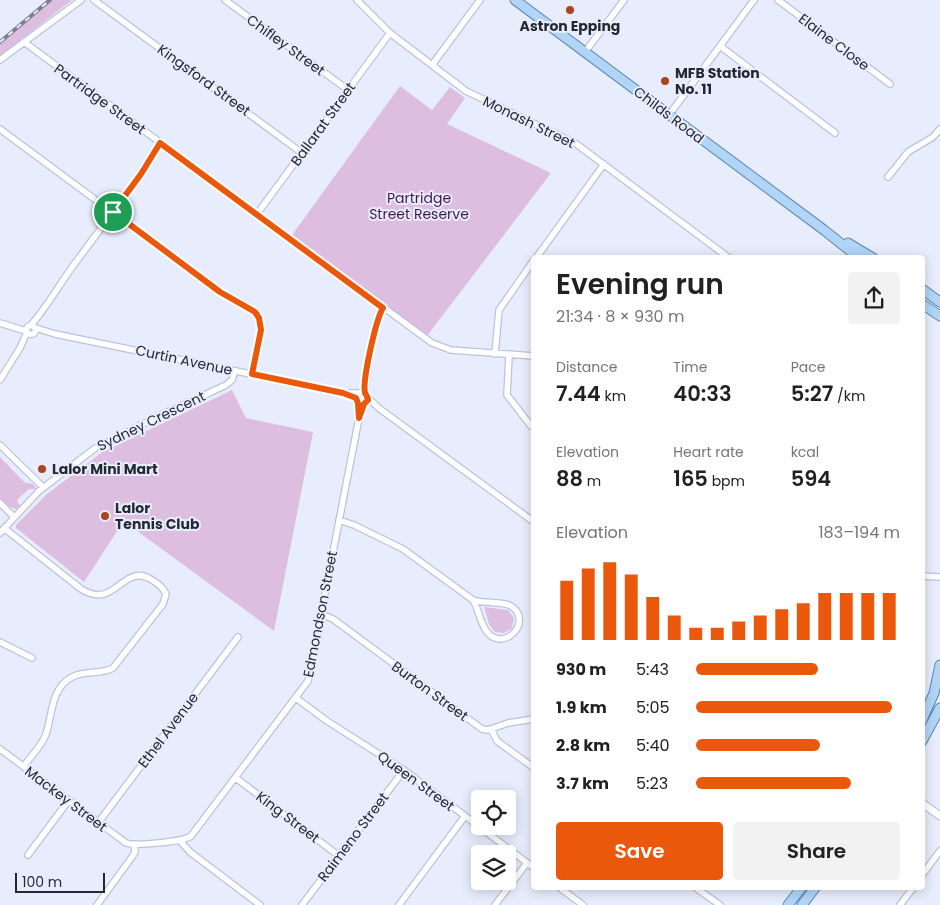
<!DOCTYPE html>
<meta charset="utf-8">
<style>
body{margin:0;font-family:Poppins,sans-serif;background:#f2f2f2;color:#202124;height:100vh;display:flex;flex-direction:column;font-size:19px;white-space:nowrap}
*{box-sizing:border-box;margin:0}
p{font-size:16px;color:#757577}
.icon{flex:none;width:28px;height:28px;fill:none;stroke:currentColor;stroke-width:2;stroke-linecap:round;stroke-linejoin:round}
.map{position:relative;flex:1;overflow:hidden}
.drawer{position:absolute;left:531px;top:255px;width:394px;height:635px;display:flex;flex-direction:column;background:#fff;border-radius:5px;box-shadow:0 2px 12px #0003}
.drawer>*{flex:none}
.tools{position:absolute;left:471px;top:790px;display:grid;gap:10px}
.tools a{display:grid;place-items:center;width:45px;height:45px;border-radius:5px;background:#fff;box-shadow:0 2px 12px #0003;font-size:25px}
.scale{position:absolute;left:15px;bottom:12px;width:90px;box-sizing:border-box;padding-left:5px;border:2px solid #252831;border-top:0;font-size:14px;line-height:18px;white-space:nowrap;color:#252831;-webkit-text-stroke:4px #e8edfd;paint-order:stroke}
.pin{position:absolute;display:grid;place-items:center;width:42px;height:42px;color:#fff;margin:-21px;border:2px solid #fff;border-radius:50%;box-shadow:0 1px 5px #0007}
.round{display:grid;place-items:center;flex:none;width:52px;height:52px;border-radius:5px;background:#f2f2f2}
.summary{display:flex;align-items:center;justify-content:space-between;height:85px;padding:0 25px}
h1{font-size:28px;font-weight:600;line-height:38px}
.figures{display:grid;grid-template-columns:repeat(3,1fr);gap:8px;height:85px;padding:5px 25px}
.figures div{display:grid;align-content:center}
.figures b{font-size:21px;font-weight:600}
.figures small{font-size:14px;font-weight:400}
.figures p{font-size:14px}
.chart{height:140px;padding:10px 25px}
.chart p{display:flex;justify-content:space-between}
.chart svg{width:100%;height:90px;margin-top:5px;stroke:#ea580c;stroke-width:6}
.button{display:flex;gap:10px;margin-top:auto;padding:10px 25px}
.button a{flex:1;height:58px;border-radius:5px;background:#ea580c;color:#fff;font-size:20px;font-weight:600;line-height:58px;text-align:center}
.button a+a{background:#f2f2f2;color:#202124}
ul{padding:0 25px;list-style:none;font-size:16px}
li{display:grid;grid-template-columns:80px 60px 1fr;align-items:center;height:38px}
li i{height:12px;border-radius:6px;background:#ea580c}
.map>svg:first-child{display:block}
.green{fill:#ddbee0}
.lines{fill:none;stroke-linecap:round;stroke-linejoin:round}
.minor-casing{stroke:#bbc2dd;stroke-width:8}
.tertiary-casing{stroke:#bbc2dd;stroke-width:9}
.primary-casing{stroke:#5e86ae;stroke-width:11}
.minor{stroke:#fff;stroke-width:5.5}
.tertiary{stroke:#fff;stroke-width:7}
.primary{stroke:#b0d5f7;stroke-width:9}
.rail-casing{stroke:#7d818d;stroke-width:4}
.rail{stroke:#e8edfd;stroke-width:2;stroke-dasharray:5.5;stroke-linecap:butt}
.route-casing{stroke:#fff;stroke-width:10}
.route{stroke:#ea580c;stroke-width:6}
.poi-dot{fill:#ac451f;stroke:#e8edfd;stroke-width:2}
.labels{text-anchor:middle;stroke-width:4;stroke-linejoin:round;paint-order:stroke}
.poi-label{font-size:14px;font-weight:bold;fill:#252831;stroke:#e8edfd;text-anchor:start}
.street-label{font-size:14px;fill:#252831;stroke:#e8edfd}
.park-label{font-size:14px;fill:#47174c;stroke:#e8edfd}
</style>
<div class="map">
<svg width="940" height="905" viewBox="0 0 940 905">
<rect width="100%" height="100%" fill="#e8edfd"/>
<path class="green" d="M52,0H72L0,56V44Z
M400,86L432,110L450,87L465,98L447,124L551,173L427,336L292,235Z
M232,390L246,418L313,432L274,631L122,520L123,522L84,582L16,528V525L47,494L101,453Z
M0,457L24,482L33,484L36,489H29L17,500L20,506L16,509L7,506L0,499Z
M484,607L508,610L514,618L512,628L504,633L495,632L489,624Z"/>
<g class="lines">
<g class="minor-casing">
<path id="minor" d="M94,0L302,153
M225,0L348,90
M357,0L390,33L466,91L575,143L729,258
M778,0L890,84
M24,42L432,343L451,350L534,356
M720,46L835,133
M585,52L624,0
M0,60L81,0
M432,65L480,0
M669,115L754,0
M0,129L220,292C231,299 246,303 255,312C267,325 255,358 252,374
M888,177L908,152L933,137L940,129
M257,214L390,33
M536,258L604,164
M0,323L26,331
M31,325C47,307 59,285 73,266C103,225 134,186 160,143
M26.5 330a4.5 4.5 0 1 1 9 0a4.5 4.5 0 1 1-9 0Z
M36,328L55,334L343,393H358
M495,354L499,310L534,260
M509,355L507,395L531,426
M0,380L20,348L27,332
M356 398a6 6 0 1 1 12 0a6 6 0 1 1-12 0Z
M365,393C367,371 372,327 383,308
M368,398L380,409L534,522
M0,445L43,487
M0,503L14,517
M339,520L354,525L403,549L473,600C484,604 503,601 511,606C534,621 504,653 487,632C480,623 479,610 473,600
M4,528L81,589C117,611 122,561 152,580C158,584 163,587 166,594L163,604L113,668C100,675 85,670 72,677C50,689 53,714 46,734C42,746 30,757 24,766
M0,533L39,491L94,449L155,418L226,385L232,380L235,371
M922,576L940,577
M321,614L333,619L482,729L487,730L491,729L497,741L534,768
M0,642L32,658
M296,698L327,721L404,770L534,868
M491,729L508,723L534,719
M0,749L126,843C135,846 183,842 191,836L308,681L359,418L364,404
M236,778L339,856
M98,823L238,637
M180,841L190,852L260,905
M28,855L69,800
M922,875L940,851
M560,888L583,905
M696,888L720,905
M97,905L132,857L135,852L134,844
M302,905L404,770
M399,905L465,816
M495,905L527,863
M900,905L913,888"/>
</g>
<g class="tertiary-casing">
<path id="tertiary" d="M922,803L940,816"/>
</g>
<g class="primary-casing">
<path id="primary" d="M515,0L824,230L859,258
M848,243L873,258
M922,289L940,302
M922,304L940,316
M922,720L934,693L940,665
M922,741L940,708
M788,905L801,888
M802,905L815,888"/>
</g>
<use href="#minor" class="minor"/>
<use href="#tertiary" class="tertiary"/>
<use href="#primary" class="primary"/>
<g class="rail-casing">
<path id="rail" d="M0,42L50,0"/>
</g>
<use href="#rail" class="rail"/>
</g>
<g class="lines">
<g class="route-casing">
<path id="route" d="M160,143L383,308C376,319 362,381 365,393C366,395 368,397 368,400L364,404L359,418L358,403L356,398L343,393L252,374L261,330L259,318L255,312L220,292L113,212L141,174Z"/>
</g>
<use href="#route" class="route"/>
</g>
<g class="poi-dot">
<circle cx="570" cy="10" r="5"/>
<circle cx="665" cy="81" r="5"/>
<circle cx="42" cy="469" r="5"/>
<circle cx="105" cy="516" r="5"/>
</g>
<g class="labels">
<g class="poi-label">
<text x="570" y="31" text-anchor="middle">Astron Epping</text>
<text x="675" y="78">MFB Station<tspan x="675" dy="16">No. 11</tspan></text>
<text x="52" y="474">Lalor Mini Mart</text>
<text x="115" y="513">Lalor<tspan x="115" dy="16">Tennis Club</tspan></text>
</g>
<g class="street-label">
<text transform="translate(834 42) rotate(37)" y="5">Elaine Close</text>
<text transform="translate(286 45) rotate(36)" y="5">Chifley Street</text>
<text transform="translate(204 80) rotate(36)" y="5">Kingsford Street</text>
<text transform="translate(100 99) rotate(36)" y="5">Partridge Street</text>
<text transform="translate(669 115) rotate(37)" y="5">Childs Road</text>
<text transform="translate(529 122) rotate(26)" y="5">Monash Street</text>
<text transform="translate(323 124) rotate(-54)" y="5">Ballarat Street</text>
<text transform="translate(184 360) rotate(12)" y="5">Curtin Avenue</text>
<text transform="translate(151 421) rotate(-26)" y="5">Sydney Crescent</text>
<text transform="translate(320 614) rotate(-79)" y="5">Edmondson Street</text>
<text transform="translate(430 691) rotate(36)" y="5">Burton Street</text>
<text transform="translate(168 730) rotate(-53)" y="5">Ethel Avenue</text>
<text transform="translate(416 781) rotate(36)" y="5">Queen Street</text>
<text transform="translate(66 799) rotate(37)" y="5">Mackey Street</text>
<text transform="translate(288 817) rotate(37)" y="5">King Street</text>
<text transform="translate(353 837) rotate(-53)" y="5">Raimeno Street</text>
</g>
<g class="park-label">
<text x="419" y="203">Partridge<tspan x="419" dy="16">Street Reserve</tspan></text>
</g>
</g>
</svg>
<div class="tools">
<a><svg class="icon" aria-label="locate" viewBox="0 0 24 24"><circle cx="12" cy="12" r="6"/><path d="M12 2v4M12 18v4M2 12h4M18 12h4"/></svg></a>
<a><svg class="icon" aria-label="layers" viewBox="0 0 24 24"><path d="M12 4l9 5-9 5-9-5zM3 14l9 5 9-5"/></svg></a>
</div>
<div class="scale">100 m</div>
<div class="pin" style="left:113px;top:212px;background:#1e9e55"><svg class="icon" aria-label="arrive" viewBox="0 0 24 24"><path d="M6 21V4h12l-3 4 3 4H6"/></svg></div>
<section class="drawer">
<div class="summary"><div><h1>Evening run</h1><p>21:34 · 8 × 930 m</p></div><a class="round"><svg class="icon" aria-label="share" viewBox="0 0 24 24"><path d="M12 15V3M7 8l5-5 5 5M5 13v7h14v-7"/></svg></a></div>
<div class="figures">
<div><p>Distance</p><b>7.44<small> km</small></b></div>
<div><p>Time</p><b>40:33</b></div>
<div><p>Pace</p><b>5:27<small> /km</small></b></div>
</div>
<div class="figures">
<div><p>Elevation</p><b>88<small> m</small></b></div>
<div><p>Heart rate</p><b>165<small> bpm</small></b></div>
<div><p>kcal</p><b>594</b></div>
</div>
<div class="chart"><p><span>Elevation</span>183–194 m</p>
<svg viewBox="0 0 160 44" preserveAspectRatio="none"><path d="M5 44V15M15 44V9M25 44V6M35 44V12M45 44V23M55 44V32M65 44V38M75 44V38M85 44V35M95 44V32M105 44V29M115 44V26M125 44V21M135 44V21M145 44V21M155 44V21"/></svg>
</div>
<ul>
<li><b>930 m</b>5:43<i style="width:60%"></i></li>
<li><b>1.9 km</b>5:05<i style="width:96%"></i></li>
<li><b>2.8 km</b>5:40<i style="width:61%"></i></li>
<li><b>3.7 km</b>5:23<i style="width:76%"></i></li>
</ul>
<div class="button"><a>Save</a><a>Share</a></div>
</section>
</div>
